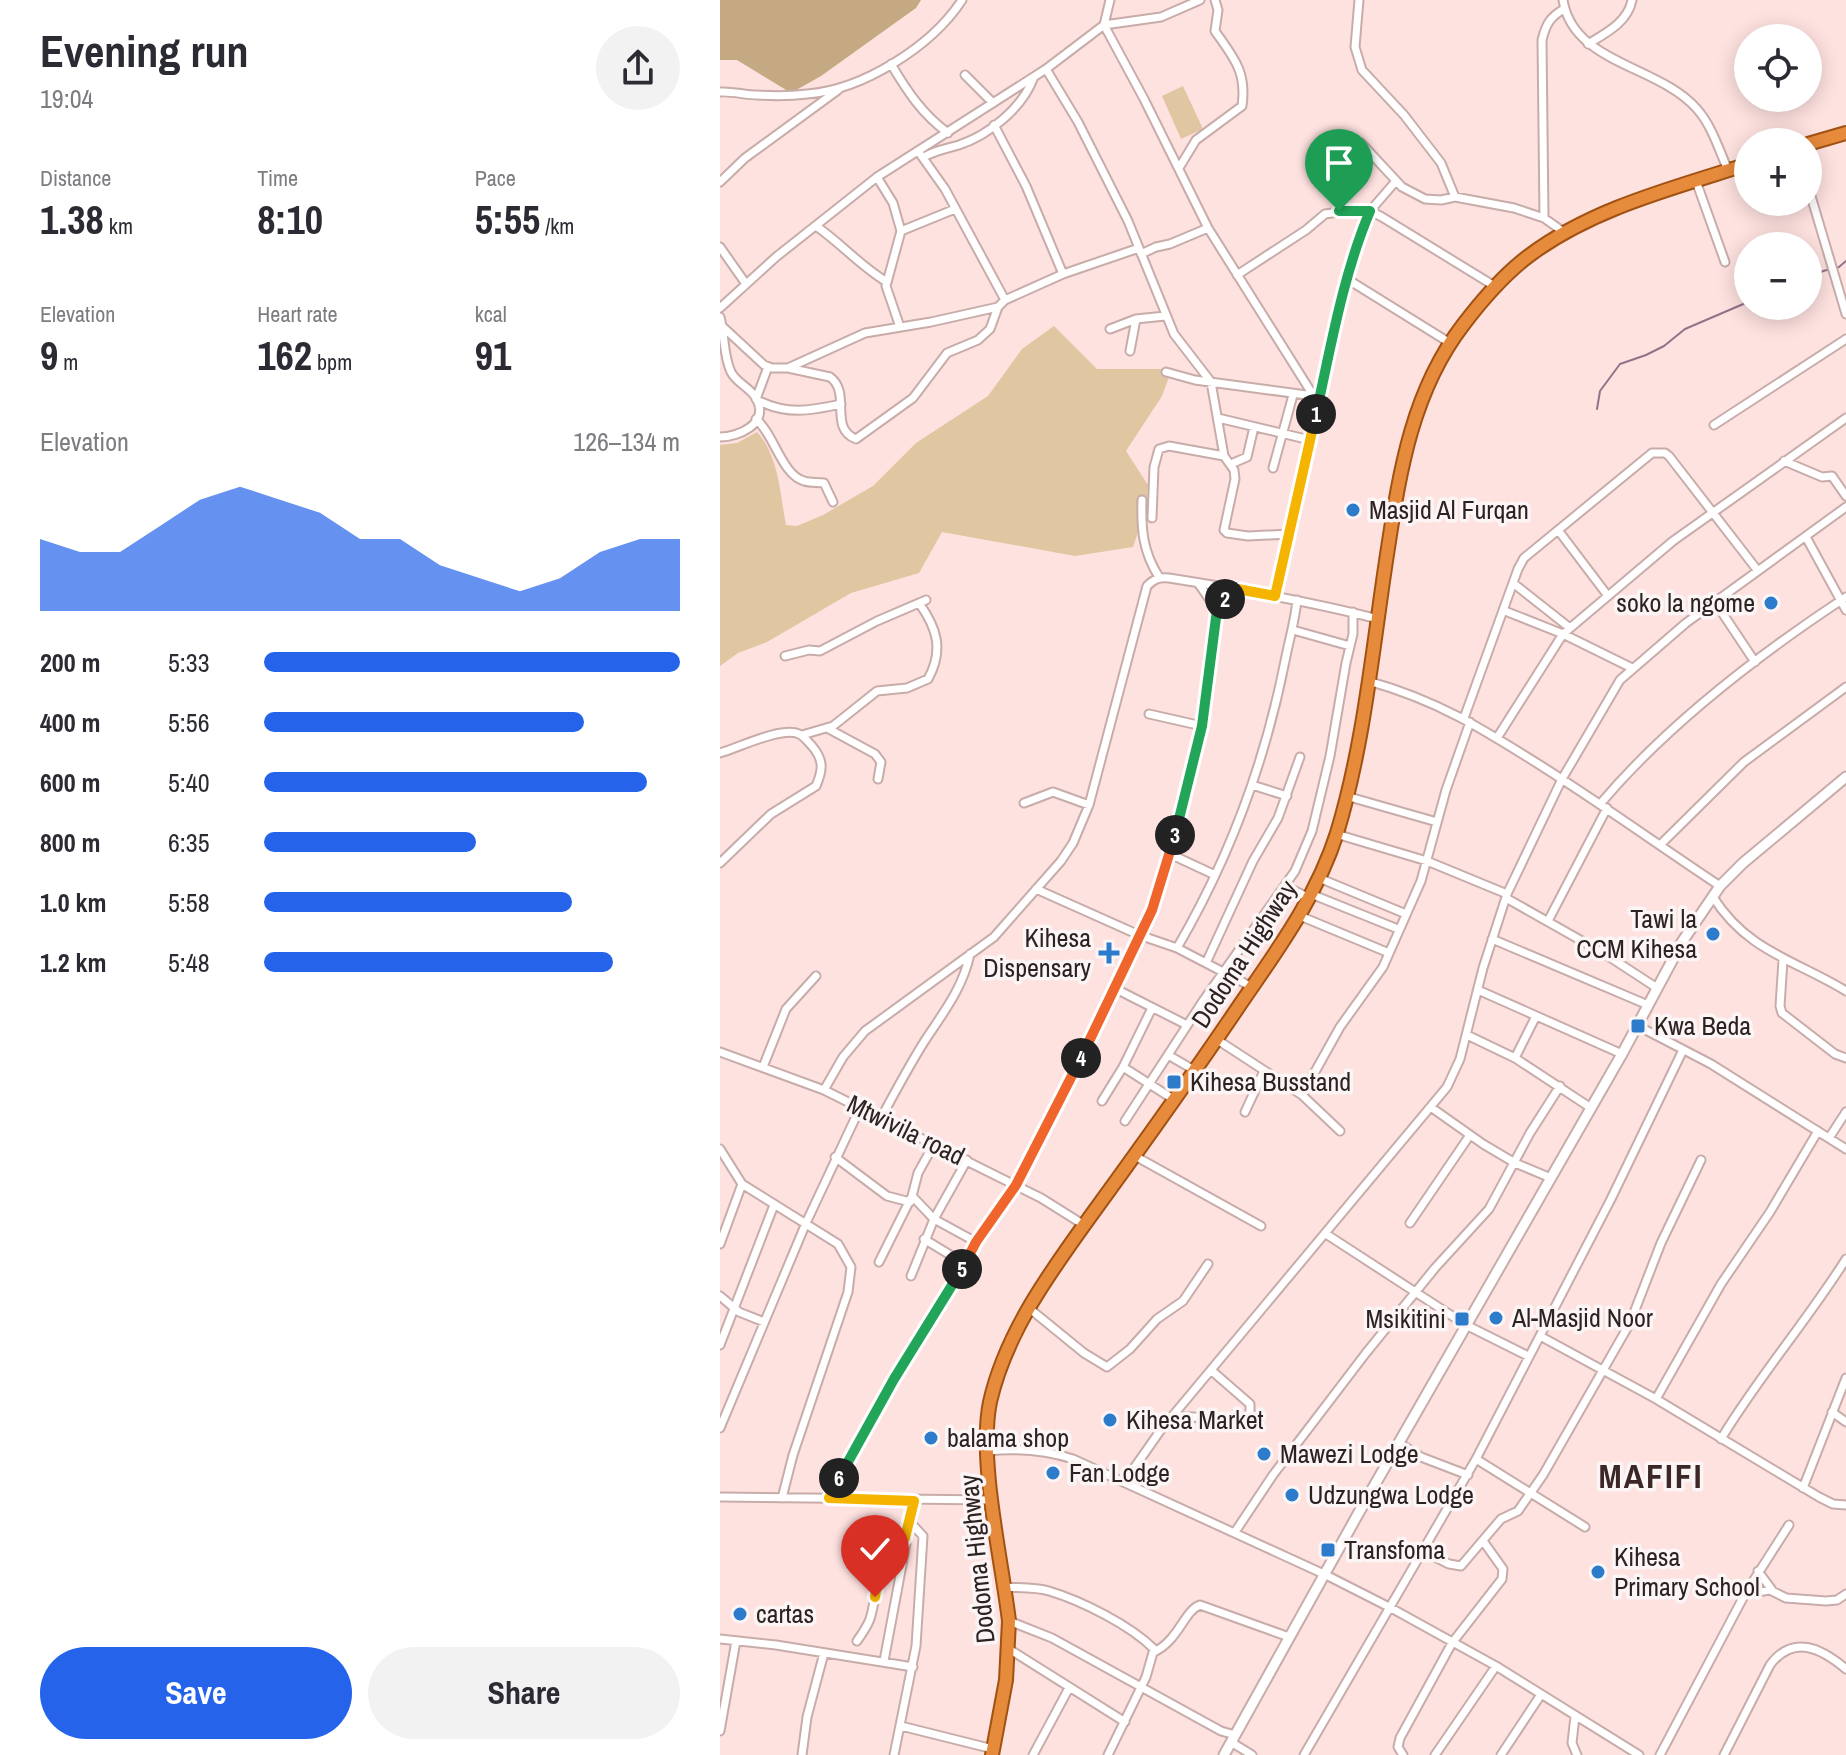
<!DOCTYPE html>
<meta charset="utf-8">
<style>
body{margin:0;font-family:"Archivo Narrow",sans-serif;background:#f2f2f3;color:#2b2b33;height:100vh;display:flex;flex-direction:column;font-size:30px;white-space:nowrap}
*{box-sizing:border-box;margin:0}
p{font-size:26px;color:#7c7c81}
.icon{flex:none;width:44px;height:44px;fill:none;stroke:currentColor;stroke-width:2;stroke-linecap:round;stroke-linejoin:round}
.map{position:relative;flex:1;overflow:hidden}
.details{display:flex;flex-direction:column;background:#fff;width:720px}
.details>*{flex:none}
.buttons{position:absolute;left:1014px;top:24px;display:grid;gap:16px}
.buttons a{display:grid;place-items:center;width:88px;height:88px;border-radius:50%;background:#fff;box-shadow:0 4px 20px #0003;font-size:40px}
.pin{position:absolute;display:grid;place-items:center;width:68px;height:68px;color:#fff;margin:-82px -34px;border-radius:50% 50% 50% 0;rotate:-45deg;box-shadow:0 0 8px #0007}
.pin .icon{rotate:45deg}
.km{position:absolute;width:40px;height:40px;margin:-20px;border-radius:50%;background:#222;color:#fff;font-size:22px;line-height:40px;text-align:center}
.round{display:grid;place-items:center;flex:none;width:84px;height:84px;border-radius:42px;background:#f2f2f3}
.headline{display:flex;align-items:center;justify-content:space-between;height:136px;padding:0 40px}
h1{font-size:44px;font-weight:700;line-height:60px}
.figures{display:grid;grid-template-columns:repeat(3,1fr);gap:12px;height:136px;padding:8px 40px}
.figures div{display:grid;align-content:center}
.figures b{font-size:40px;font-weight:700}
.figures small{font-size:22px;font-weight:400}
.figures p{font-size:22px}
.chart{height:224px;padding:16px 40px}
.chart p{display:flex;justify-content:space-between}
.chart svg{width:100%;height:144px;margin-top:8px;fill:#2563eb;opacity:.7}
.button{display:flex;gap:16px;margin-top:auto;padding:16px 40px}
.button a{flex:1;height:92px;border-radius:48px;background:#2563eb;color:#fff;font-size:32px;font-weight:700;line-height:92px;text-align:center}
.button a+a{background:#f2f2f3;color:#2b2b33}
ul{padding:0 40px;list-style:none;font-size:26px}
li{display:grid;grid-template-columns:128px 96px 1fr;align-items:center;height:60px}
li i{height:20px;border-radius:10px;background:#2563eb}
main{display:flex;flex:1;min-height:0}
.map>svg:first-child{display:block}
.green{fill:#e0c6a1}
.forest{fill:#c4a982}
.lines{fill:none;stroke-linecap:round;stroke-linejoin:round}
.stream{stroke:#907389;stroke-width:2}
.minor-casing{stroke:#c7acaa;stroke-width:11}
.tertiary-casing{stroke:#c7acaa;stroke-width:13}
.trunk-casing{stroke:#a15213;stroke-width:16}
.minor{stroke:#fff;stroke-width:7}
.tertiary{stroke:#fff;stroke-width:9}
.trunk{stroke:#e68a3c;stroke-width:12}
.split-1-casing{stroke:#fff;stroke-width:16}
.split-2-casing{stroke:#fff;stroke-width:16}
.split-3-casing{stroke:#fff;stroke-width:16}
.split-4-casing{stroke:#fff;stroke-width:16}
.split-5-casing{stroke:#fff;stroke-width:16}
.split-6-casing{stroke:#fff;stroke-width:16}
.split-7-casing{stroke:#fff;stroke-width:16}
.split-1{stroke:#22a559;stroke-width:10}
.split-2{stroke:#f5b400;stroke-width:10}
.split-3{stroke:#22a559;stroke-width:10}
.split-4{stroke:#f0652b;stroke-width:10}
.split-5{stroke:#f0652b;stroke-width:10}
.split-6{stroke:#22a559;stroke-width:10}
.split-7{stroke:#f5b400;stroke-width:10}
.poi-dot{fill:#2c7ccb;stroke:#fbf5f5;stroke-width:3}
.labels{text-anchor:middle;stroke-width:7;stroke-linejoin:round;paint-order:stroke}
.poi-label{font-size:26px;fill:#2c2221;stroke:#fbf5f5;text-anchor:start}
.street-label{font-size:26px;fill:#2c2221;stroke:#fbf5f5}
.district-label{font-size:34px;font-weight:bold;letter-spacing:2px;fill:#3b2725;stroke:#fbf5f5}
</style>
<main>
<section class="details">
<div class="headline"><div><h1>Evening run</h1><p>19:04</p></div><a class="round"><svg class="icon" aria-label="share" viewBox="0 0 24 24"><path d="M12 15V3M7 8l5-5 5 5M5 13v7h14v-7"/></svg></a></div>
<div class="figures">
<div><p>Distance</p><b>1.38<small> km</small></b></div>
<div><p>Time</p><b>8:10</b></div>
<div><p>Pace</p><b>5:55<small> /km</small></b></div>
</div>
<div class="figures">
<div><p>Elevation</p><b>9<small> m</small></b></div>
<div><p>Heart rate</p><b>162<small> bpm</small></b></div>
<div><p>kcal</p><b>91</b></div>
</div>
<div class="chart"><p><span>Elevation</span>126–134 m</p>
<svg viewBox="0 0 160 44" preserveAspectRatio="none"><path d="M0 44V22L10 26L20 26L30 18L40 10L50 6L60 10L70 14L80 22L90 22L100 30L110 34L120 38L130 34L140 26L150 22L160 22V44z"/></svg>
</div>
<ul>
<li><b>200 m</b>5:33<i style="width:100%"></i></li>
<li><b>400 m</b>5:56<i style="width:77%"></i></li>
<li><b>600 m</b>5:40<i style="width:92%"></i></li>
<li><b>800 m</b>6:35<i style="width:51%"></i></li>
<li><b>1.0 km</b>5:58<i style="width:74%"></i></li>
<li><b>1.2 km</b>5:48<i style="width:84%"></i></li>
</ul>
<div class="button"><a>Save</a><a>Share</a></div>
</section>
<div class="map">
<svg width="1126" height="1755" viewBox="0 0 1126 1755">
<rect width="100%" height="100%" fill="#fee2e0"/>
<path class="green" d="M463,86L483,129L461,139L442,96Z
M334,326L377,369H452L442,396L406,451L428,485L426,508L413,547L355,556L222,532L199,573L131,593L47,642L18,653L0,666V445L17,443L37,432C59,456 60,494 66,525L77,526L103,515L153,486L196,443L268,396L302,349Z"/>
<path class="forest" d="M0,0H201L196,8L101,76L71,93L17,60H0Z"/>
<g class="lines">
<path class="stream" d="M1088,282L1103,271L1119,267L1126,261
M877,409L880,391L900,364L926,355L944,346L965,329L1028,302"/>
<g class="minor-casing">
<path id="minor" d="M480,0L441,17L384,25L424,99L488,228L598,403
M639,0L635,47L642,70L684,115L721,163L735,197
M843,0C853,64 939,65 977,109C992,126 999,150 1008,170
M868,44C886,33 908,22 912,0
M171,64C187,91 202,114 228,133
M326,69L358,122L408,221L454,334L491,382L504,456L514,470L515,479L504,530L507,533L528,536L570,534
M245,75L273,103
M0,92C12,91 25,95 37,95C54,96 71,96 87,94C143,90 212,46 242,0
M274,125L306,186L343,274
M641,143L682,187L705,199L721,200L735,197L794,208L824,218L845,233
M198,151L225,189L285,300
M204,157C216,150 226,149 239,145C269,135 302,108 313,79
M459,168L476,140L522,106C527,71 513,57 495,31L498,10L495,0
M157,177L173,203L181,231L166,286L180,327
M976,181L1005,262
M0,182L25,158L118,90
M1088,186L1126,314
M824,218L822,40C826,24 830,17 844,9
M96,226C122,244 140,266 167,282
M181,231L235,209
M0,247L26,284
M421,254L436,247L450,244L488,228
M517,275L586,230L605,214L640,209L650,211L662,217L776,287
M627,279L730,343
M0,308L56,257L157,177L326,69L384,25L390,0
M0,317C5,335 3,355 11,372C17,384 32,388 37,400C49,424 18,437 0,437
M3,327L44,365L52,368H68L145,333L211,322L278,307
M390,329L416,319L445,316
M410,351L416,319
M68,368L110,377C132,393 108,428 136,439L193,398L227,353L258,340L270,329L278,307L285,300L343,274L419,248
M446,372L475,380L594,396
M36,399L48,367
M37,400C66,415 90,411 121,404
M498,418L590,440
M36,419C54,434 62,475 84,481C90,483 98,482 104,483L113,502
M994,425L1126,339
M1064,461L1102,477L1112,476L1126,496
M511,464L527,457L534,427
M553,468L573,395
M422,500C421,530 423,552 439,577
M432,518L434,467L439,449L449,446L504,456
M838,530L888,596
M1086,537L1126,610
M478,583L497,610
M793,583L850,628
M555,596L609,346L636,246L650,211L676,181
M995,602L1035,662
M785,611L843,634L912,668
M573,630L630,646
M65,656L89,650L100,651L157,621L206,600
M648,681C717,700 763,729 823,767C883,805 941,847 1000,886
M429,714L482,726
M744,718L798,569L804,558L932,453H945L949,456L1038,571
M107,728L155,754L161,762L158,779
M82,735L113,726L157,691L187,688L208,679C224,650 217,628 199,603
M777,738L843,634L953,541L1126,418
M0,753C18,748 62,726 79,734C84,736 88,742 92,746C104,760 103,770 96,786L51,814L0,863
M532,785L567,796
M626,796L717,822
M304,803L333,792L369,805
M881,803C947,725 1041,653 1126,597
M616,834L707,861L787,894
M941,844L1024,762L1126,687
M450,854L495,875
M599,878L686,914
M565,886L589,898
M316,889L419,935L457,948L532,987
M591,894L678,929
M993,897C1027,951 1075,960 1126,991
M786,898L885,954L937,988
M580,916L669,953
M828,921L887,808
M772,939L928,1005
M457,948C509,859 545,762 565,661C569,640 575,621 577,600
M1063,960L1060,1006L1062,1013L1115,1054L1126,1058
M486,963L533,861L558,818L580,757
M394,988L467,1025
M758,990L902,1054
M918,1026L991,1064L1126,1149
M747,1035L795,1058L871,1108
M496,1039L582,1095L620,1131
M0,1052L104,1090L321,1198L364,1225
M448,1055L474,1070
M795,1058L816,1016
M43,1067L66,1009L96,976
M403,1067L453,1099
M104,1090L123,1057L145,1031L274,937L341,861L353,843L369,805L427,586C434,579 439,577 449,578C519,589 589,601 658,619
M582,1095L620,1027L663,967L701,881L726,790L750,722
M382,1101L403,1067L432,1008
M712,1108L763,1144L795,1163L831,1178
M525,1112L544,1071
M161,1118C175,1092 189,1066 204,1042C223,1013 243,988 250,954
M405,1121L483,1001L575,871L592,831L610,756L626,663L633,634V612
M1109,1138L1126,1112
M214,1144L198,1173L192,1196L214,1219L256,1242
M0,1149L22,1184L118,1244L131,1267L128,1292L73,1455L62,1498
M415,1156L541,1226
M115,1157L167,1196L190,1202
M690,1223L750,1135
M606,1234L746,1325L808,1356
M204,1239L245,1264
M0,1244L22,1184
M159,1262L191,1198
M191,1276L214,1219L247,1160
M0,1296L19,1312L44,1322
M310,1309L364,1353L387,1367L410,1349L437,1319L463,1301L488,1264
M820,1336L936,1399L1099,1497L1113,1504L1126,1505
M0,1345L54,1205
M936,1399L1001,1284L1050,1212L1098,1131
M1112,1412L1126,1422
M454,1414C464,1419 471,1415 479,1418C503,1429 510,1431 530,1413V1404L492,1371
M0,1428L86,1223L140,1108
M1001,1439C1039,1376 1087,1321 1126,1259
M679,1443L701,1457L748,1475
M268,1451C297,1448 325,1450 353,1459L606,1575L671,1608L776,1666L919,1755
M756,1459L865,1527
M405,1481L440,1431L727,1087L740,1059L763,968L787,894L842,779L900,680L966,623L1126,507
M1083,1488L1126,1378
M0,1497L273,1500
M109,1498L174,1379L228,1293L256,1242L296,1185L339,1103L432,910L446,872L476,758L497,610L512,588
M515,1532L553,1475L646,1353L715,1268L769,1209L810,1133L840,1086
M703,1551L729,1564L741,1566L781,1519L798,1511L823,1475L910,1323L941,1243L981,1160
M1038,1571L1052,1590
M285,1587C299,1588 315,1587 329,1591C362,1601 410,1625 434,1649L426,1677L388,1755
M1025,1594L1050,1590L1066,1598L1106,1601L1117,1600L1126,1594
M289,1621L332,1638L501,1731L515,1735
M0,1639L56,1645L193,1667
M137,1641C142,1634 147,1627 150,1619C159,1591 154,1552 185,1538
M289,1649L405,1722
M434,1652C459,1640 464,1611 480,1605L569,1637
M164,1661L194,1501
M855,1716L852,1743L857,1755
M181,1726L273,1749
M0,1731L16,1641
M511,1742L532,1755
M82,1755L87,1717L104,1653
M174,1755L196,1646L203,1536L189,1521
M313,1755L349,1688
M584,1755L756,1459L891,1199L963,1050
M683,1755L678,1747L680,1738L732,1643L782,1579L783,1569L763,1541
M715,1755L776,1666
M781,1755L820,1696
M940,1755L1025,1594L1069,1525
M1004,1755L1050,1665C1073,1634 1101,1648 1126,1669"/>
</g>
<g class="tertiary-casing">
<path id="tertiary" d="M504,1755L638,1514L902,1054L962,942L1000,886L1023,863L1126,777"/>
</g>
<g class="trunk-casing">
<path id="trunk" d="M1088,144L1126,133
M272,1755L286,1680L289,1621C282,1561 258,1460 270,1402C286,1331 333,1268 375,1210C423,1144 471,1077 517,1009C555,953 596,899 617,833C645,741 653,643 668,548C680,469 693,390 743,325C762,300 784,274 810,255C873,208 954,188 1028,164"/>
</g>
<use href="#minor" class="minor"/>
<use href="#tertiary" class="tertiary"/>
<use href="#trunk" class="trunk"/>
</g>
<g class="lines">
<g class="split-1-casing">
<path id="split-1" d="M596,414C611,346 623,275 650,211H619"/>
</g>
<g class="split-2-casing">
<path id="split-2" d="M505,599L512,588L555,596L596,414"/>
</g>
<g class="split-3-casing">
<path id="split-3" d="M455,835L482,726L497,610L505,599"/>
</g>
<g class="split-4-casing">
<path id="split-4" d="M361,1058L432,910L455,835"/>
</g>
<g class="split-5-casing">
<path id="split-5" d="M242,1269L256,1242L296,1185L361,1058"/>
</g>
<g class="split-6-casing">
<path id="split-6" d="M119,1478L174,1379L242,1269"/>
</g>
<g class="split-7-casing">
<path id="split-7" d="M119,1478L109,1498L194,1501L185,1538C162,1549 158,1574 155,1597"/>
</g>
<use href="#split-1" class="split-1"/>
<use href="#split-2" class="split-2"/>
<use href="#split-3" class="split-3"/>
<use href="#split-4" class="split-4"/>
<use href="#split-5" class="split-5"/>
<use href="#split-6" class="split-6"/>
<use href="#split-7" class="split-7"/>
</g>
<g class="poi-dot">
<circle cx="633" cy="510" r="8"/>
<circle cx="1051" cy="603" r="8"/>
<circle cx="993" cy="934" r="8"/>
<path d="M385 941h8v8h8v8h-8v8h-8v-8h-8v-8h8z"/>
<rect x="910" y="1018" width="16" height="16" rx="4"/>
<rect x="446" y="1074" width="16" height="16" rx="4"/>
<circle cx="776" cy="1318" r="8"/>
<rect x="734" y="1311" width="16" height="16" rx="4"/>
<circle cx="390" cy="1420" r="8"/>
<circle cx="211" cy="1438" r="8"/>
<circle cx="544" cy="1454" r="8"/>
<circle cx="333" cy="1473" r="8"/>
<circle cx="572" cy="1495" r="8"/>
<rect x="600" y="1542" width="16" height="16" rx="4"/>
<circle cx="878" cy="1572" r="8"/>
<circle cx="20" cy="1614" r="8"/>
</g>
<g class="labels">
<g class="poi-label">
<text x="649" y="519">Masjid Al Furqan</text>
<text x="1035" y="612" text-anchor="end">soko la ngome</text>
<text x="977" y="928" text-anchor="end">Tawi la<tspan x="977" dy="30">CCM Kihesa</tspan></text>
<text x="371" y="947" text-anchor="end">Kihesa<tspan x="371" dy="30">Dispensary</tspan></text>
<text x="934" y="1035">Kwa Beda</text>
<text x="470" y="1091">Kihesa Busstand</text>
<text x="792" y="1327">Al-Masjid Noor</text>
<text x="726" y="1328" text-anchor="end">Msikitini</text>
<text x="406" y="1429">Kihesa Market</text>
<text x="227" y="1447">balama shop</text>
<text x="560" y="1463">Mawezi Lodge</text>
<text x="349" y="1482">Fan Lodge</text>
<text x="588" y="1504">Udzungwa Lodge</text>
<text x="624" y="1559">Transfoma</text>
<text x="894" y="1566">Kihesa<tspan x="894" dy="30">Primary School</tspan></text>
<text x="36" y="1623">cartas</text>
</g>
<g class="street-label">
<text transform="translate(524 954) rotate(-57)" y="9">Dodoma Highway</text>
<text transform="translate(186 1130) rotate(26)" y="9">Mtwivila road</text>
<text transform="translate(257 1559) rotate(-96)" y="9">Dodoma Highway</text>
</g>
<g class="district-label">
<text x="931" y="1488">MAFIFI</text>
</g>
</g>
</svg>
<div class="buttons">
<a><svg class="icon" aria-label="locate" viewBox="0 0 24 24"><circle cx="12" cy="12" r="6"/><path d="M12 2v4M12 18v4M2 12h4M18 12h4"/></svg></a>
<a>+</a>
<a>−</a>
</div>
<div class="pin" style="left:619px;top:211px;background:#1e9e55"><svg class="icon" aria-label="arrive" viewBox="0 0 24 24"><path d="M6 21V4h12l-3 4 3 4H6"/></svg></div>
<div class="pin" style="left:155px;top:1597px;background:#d93025"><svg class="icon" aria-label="check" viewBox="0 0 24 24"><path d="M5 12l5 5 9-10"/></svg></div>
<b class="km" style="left:596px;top:414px">1</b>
<b class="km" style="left:505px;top:599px">2</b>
<b class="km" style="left:455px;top:835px">3</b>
<b class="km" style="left:361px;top:1058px">4</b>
<b class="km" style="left:242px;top:1269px">5</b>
<b class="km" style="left:119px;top:1478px">6</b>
</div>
</main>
